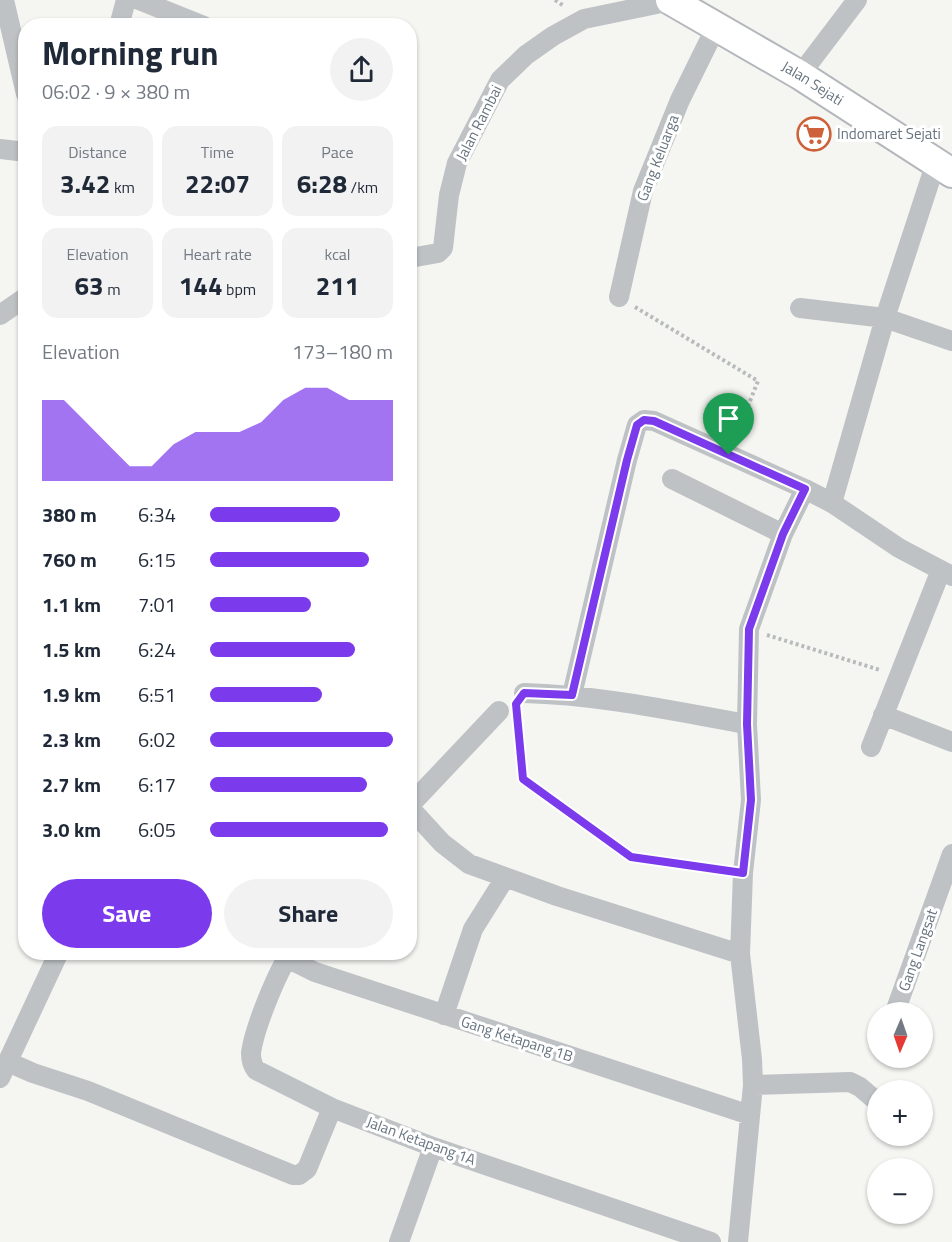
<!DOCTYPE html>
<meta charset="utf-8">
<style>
body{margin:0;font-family:"Titillium Web",sans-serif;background:#f2f2f3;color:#1f2937;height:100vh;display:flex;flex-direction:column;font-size:22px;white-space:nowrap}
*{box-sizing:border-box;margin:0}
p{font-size:20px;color:#747a83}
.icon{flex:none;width:33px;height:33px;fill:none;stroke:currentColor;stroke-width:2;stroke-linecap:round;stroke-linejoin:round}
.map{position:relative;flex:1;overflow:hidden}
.panel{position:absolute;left:18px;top:18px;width:399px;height:942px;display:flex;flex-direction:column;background:#fff;border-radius:24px;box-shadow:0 2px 4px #0004}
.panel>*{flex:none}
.needle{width:39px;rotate:182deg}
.fabs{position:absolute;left:867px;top:1002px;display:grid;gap:12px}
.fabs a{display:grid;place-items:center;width:66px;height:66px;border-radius:50%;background:#fff;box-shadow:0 2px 4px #0004;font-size:30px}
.pin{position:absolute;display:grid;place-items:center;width:51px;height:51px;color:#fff;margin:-62px -26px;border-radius:50% 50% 50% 0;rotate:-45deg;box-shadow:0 0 6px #0007}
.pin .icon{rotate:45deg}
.round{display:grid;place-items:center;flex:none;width:63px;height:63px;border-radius:32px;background:#f2f2f3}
.overview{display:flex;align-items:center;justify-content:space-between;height:102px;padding:0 24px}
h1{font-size:33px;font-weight:700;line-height:45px}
.figures{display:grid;grid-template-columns:repeat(3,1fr);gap:9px;height:102px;padding:6px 24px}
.figures div{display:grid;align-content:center;border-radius:15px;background:#f2f2f3;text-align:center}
.figures b{font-size:26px;font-weight:700}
.figures small{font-size:16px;font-weight:400}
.figures p{font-size:16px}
.chart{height:168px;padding:12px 24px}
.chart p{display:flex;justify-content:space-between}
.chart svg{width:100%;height:108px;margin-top:6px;fill:#7c3aed;opacity:.7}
.button{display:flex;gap:12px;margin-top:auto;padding:12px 24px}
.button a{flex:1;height:69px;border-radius:36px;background:#7c3aed;color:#fff;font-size:24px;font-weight:700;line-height:69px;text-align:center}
.button a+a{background:#f2f2f3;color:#1f2937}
ul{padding:0 24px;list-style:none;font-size:20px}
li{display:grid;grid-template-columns:96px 72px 1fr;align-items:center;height:45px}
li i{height:15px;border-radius:8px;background:#7c3aed}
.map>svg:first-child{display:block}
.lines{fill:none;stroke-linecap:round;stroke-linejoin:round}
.secondary-casing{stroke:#b3b7bb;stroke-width:32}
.path{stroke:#b8bbbc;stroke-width:4;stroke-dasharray:3 3;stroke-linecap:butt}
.minor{stroke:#bec2c5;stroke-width:20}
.secondary{stroke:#fff;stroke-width:28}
.route-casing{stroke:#fff;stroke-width:12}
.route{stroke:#7c3aed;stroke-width:8}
.labels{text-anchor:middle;stroke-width:6;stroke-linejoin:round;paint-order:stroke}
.street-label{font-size:15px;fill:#67747f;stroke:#fff}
.poi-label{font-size:15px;fill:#67747f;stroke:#fff;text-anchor:start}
</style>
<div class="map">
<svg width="952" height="1242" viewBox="0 0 952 1242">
<rect width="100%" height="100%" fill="#f5f5f2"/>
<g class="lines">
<g class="secondary-casing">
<g id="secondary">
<path id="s1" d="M670,0L800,75L952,173"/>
</g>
</g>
<path class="path" d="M555,0L564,6
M635,307L758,381L736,436
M767,635L880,670
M518,721L523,779L631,857L725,870"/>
<path class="minor" d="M4,0L26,94
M139,0L204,26
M119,26L126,0
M800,75L857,0
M0,149L26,152
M410,258L438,253L443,248L449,195L457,163L500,80L526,55L553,36L584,19L671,1
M619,297L643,191L680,100L716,27
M800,308L885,318L952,341
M0,315L26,297
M672,479L783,534
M832,503L885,318L936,162
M524,693C600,695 673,711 747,724
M572,695L627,460L637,425L644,420L654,421L805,489L832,503L899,548L952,576
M883,715L952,742
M871,747L941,570
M410,805L499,711
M410,808L442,843L469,864L557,896L740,954
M291,952C277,972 254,1029 251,1053C251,1060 252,1065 256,1070L332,1108L433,1147L711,1242
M287,958L315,972L750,1115
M895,1012L952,854
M444,1015L473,929L505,878
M8,1062L33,1073L88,1091L293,1175H299L307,1169L332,1108
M0,1078L59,952
M753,1085L850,1082L860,1087L874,1099
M399,1242L433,1147
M738,1242L753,1085L752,1059L740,954L743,873L751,800L747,724L749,629L783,534L805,489"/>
<use href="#secondary" class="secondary"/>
</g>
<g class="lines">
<g class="route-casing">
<path id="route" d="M644,420L654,421L805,489L783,534L749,629L747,724L751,800L743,873L631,857L523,779L516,704L524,693L572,695L627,460L637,425Z"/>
</g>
<use href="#route" class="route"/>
</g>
<defs>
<g id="supermarket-ring" transform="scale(1.725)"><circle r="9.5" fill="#fff" stroke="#cd6139" stroke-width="1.5"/><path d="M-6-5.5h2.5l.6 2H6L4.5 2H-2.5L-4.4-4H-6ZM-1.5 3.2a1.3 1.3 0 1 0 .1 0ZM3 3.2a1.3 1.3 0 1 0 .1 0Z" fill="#cd6139"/></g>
</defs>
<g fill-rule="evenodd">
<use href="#supermarket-ring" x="814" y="134"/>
</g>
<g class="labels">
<g class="street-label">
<text dy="5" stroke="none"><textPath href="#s1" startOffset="165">Jalan Sejati</textPath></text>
<text transform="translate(479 123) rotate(-63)" y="5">Jalan Rambai</text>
<text transform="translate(658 158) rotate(-69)" y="5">Gang Keluarga</text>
<text transform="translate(918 950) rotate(-70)" y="5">Gang Langsat</text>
<text transform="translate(517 1039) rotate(18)" y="5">Gang Ketapang 1B</text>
<text transform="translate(421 1141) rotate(20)" y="5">Jalan Ketapang 1A</text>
</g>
<g class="poi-label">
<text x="837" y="139">Indomaret Sejati</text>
</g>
</g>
</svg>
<div class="fabs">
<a><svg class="needle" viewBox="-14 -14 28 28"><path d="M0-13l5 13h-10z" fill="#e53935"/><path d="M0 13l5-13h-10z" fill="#747a83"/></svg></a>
<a>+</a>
<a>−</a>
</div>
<div class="pin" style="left:729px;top:455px;background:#1e9e55"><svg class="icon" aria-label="arrive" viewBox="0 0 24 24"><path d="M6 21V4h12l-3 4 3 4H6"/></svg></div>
<section class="panel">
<div class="overview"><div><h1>Morning run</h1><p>06:02 · 9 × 380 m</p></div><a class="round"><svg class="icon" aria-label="share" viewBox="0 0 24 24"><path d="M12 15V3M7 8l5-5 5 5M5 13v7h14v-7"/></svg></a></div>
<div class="figures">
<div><p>Distance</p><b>3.42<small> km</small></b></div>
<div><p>Time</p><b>22:07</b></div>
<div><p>Pace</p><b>6:28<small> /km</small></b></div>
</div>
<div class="figures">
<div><p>Elevation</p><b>63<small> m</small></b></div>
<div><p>Heart rate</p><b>144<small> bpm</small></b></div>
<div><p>kcal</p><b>211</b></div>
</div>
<div class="chart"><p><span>Elevation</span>173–180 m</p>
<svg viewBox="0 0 160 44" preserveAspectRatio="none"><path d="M0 44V11L10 11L20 20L30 29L40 38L50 38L60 29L70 24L80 24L90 24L100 20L110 11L120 6L130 6L140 11L150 11L160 11V44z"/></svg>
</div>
<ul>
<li><b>380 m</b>6:34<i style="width:71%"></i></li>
<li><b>760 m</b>6:15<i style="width:87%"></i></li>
<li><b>1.1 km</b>7:01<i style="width:55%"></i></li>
<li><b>1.5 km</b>6:24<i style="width:79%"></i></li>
<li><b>1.9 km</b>6:51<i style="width:61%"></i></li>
<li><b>2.3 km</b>6:02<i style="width:100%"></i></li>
<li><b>2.7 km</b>6:17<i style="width:86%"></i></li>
<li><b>3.0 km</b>6:05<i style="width:97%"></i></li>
</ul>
<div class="button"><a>Save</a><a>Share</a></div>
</section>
</div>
